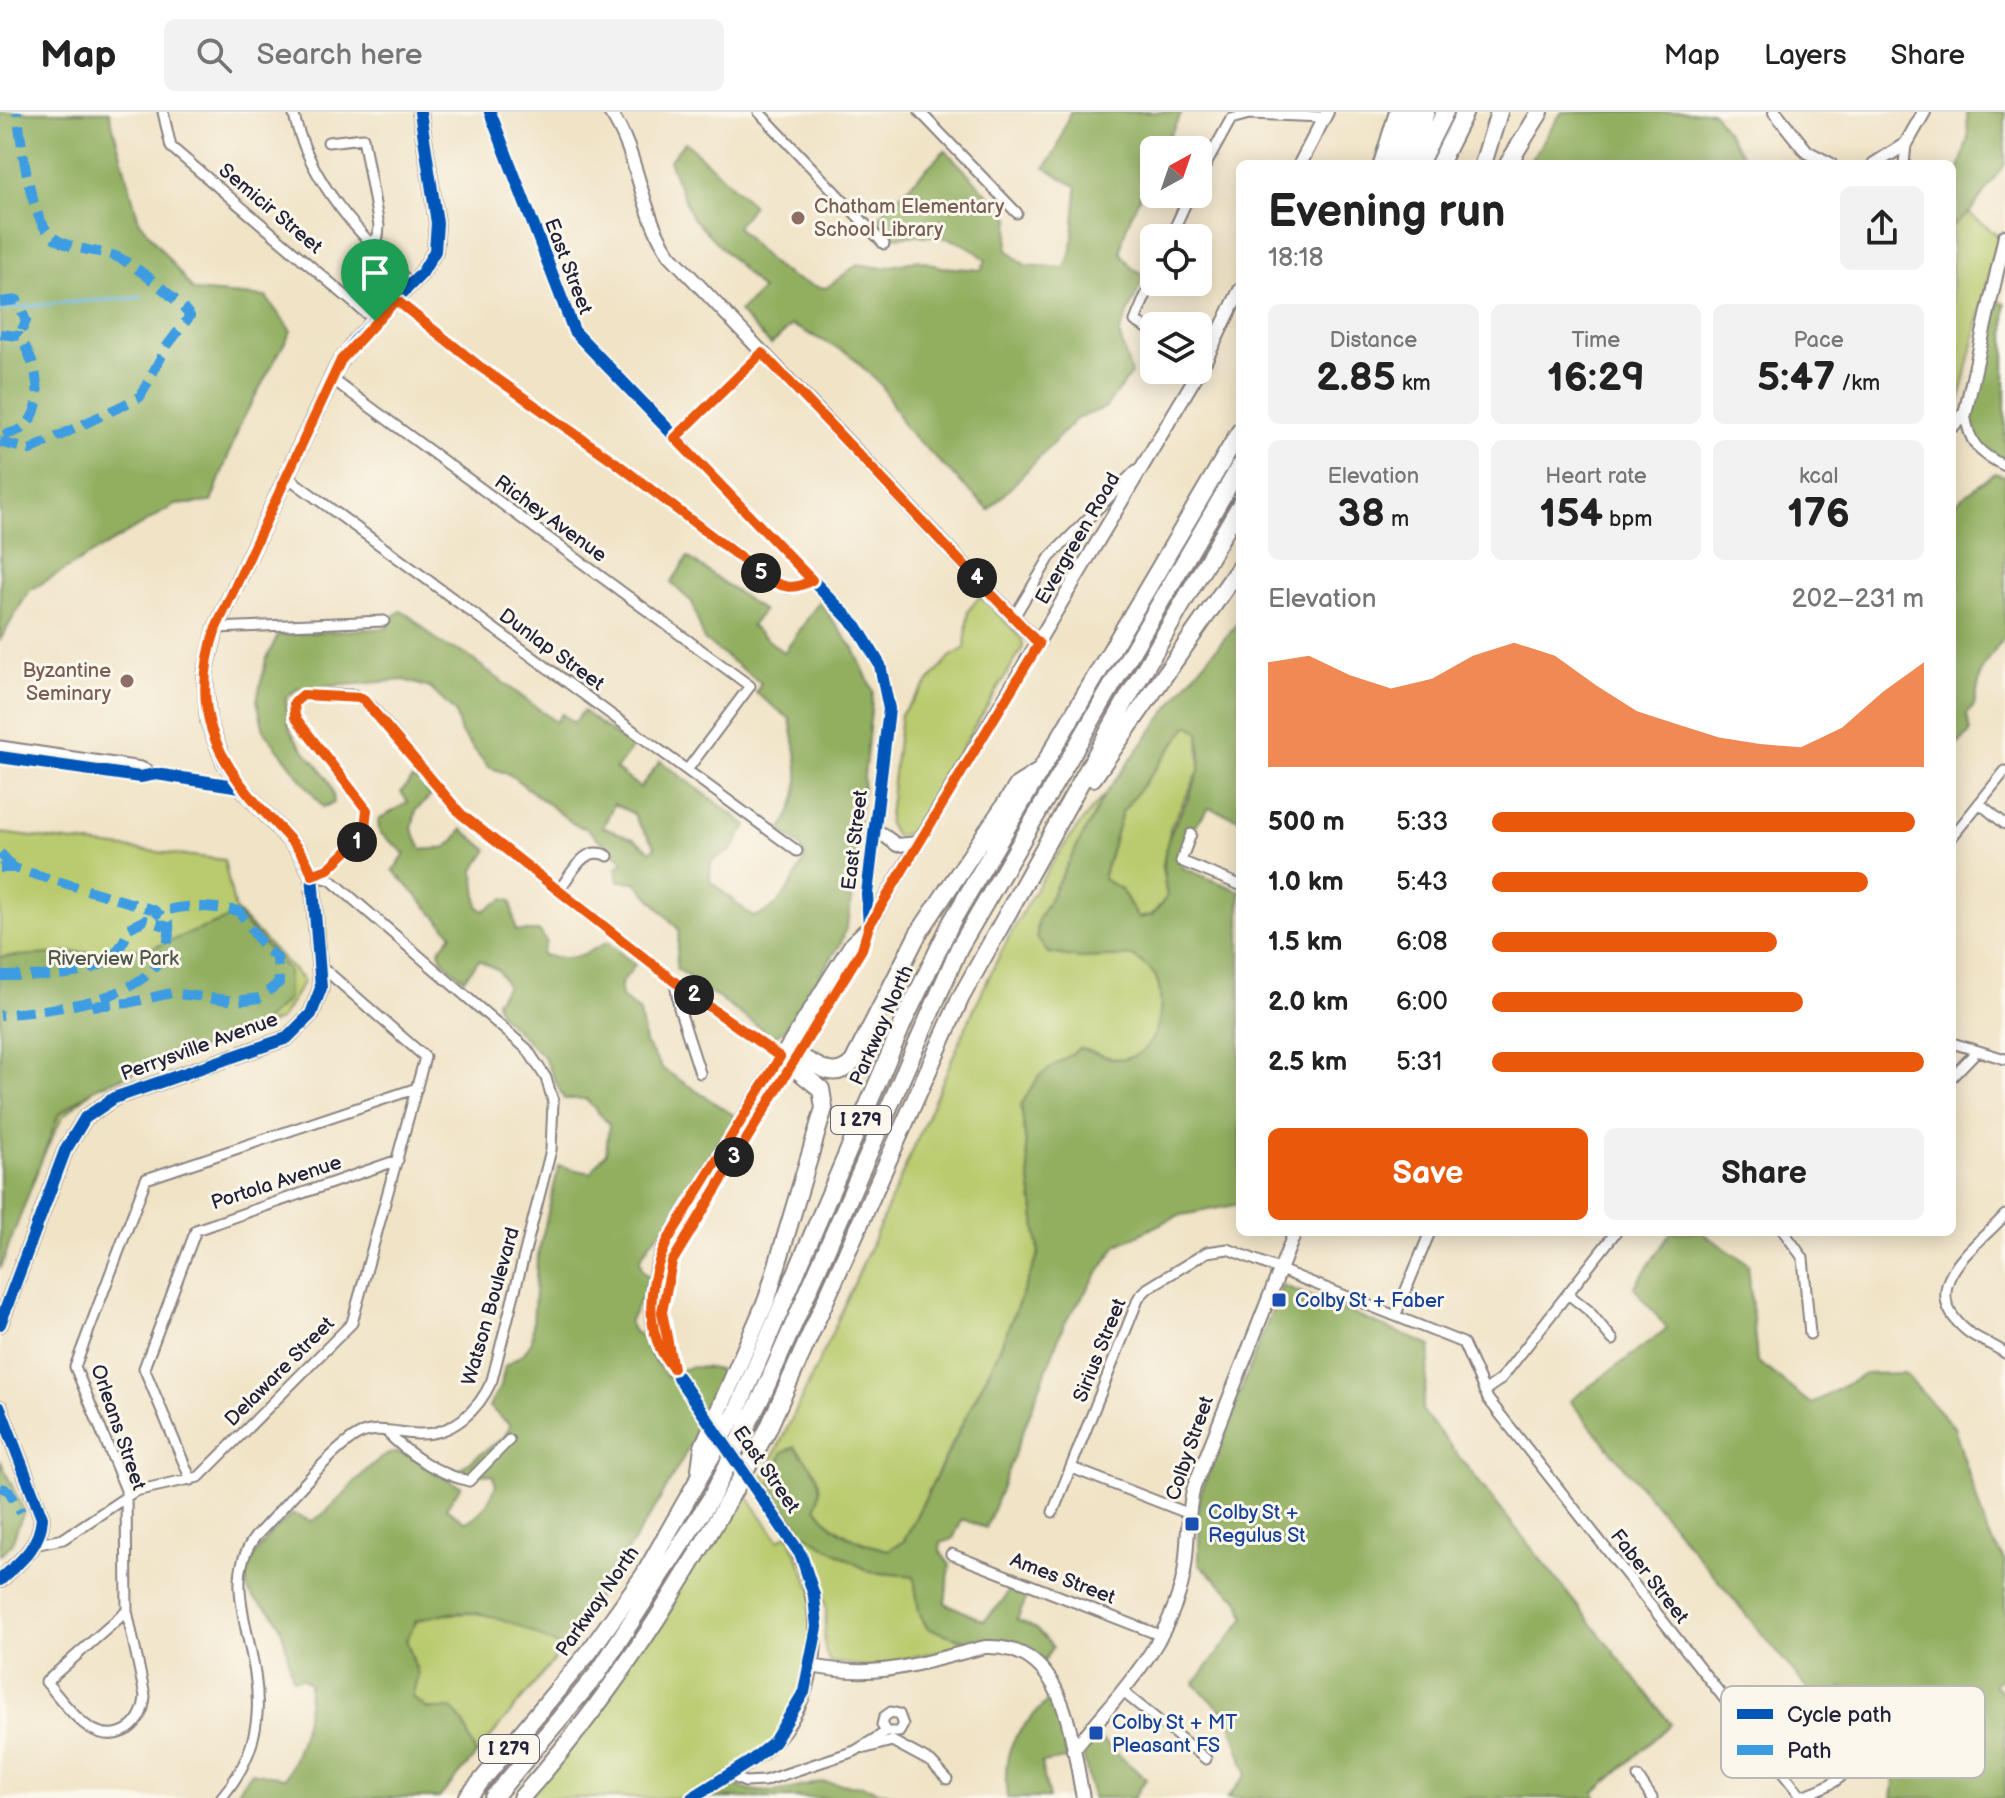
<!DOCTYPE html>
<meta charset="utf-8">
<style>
body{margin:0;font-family:"Balsamiq Sans",sans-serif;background:#f2f2f2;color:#222;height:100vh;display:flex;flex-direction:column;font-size:30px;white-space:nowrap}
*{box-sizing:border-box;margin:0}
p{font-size:26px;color:#767676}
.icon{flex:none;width:44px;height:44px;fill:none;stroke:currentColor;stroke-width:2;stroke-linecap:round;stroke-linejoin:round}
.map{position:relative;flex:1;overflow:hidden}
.details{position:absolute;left:1236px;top:48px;width:720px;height:1076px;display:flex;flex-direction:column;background:#fff;border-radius:12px;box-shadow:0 4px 20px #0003}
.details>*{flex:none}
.needle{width:52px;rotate:40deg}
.tools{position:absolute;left:1140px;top:24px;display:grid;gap:16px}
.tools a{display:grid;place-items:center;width:72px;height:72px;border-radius:12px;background:#fff;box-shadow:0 4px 20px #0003;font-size:40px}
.pin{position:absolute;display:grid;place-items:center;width:68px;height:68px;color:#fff;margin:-82px -34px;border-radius:50% 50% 50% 0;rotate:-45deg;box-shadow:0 0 8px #0007}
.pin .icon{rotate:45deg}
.km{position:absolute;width:40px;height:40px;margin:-20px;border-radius:50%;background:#222;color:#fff;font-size:22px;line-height:40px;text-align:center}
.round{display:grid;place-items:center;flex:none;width:84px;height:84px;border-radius:12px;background:#f2f2f2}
.headline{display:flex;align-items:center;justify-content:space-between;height:136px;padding:0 32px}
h1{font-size:44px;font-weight:600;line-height:60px}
.figures{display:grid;grid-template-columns:repeat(3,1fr);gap:12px;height:136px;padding:8px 32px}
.figures div{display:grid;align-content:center;border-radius:12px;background:#f2f2f2;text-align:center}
.figures b{font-size:40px;font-weight:600}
.figures small{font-size:22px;font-weight:400}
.figures p{font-size:22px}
.chart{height:224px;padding:16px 32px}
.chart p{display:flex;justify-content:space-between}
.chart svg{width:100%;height:144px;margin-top:8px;fill:#ea580c;opacity:.7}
.button{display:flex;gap:16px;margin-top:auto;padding:16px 32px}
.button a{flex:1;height:92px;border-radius:12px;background:#ea580c;color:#fff;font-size:32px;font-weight:600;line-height:92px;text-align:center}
.button a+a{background:#f2f2f2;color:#222}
ul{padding:0 32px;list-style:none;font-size:26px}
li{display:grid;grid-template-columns:128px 96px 1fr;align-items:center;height:60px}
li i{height:20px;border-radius:10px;background:#ea580c}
header{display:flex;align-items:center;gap:48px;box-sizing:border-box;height:112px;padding:0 40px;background:#fff;border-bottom:2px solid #e0e0e0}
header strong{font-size:38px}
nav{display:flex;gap:44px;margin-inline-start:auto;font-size:28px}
.search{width:560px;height:72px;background:#f2f2f2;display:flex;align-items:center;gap:20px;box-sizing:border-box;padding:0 28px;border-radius:12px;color:#767676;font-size:30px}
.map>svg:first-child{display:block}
.green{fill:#b9cb6e;stroke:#6e7654;stroke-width:2}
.forest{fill:#92af61;stroke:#5a684e;stroke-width:2;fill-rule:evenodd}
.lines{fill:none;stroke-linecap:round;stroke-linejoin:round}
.stream{stroke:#68b6e2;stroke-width:3}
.street-casing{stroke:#898280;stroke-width:13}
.secondary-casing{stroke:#898280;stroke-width:16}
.primary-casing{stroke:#898280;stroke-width:18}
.highway-casing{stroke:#898280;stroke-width:20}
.street{stroke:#fff;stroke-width:9}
.secondary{stroke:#fff;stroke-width:12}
.primary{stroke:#fff;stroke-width:14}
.highway{stroke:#fff;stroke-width:16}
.secondary-bridge-casing{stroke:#898280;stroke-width:16;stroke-linecap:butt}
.secondary-bridge{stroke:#fff;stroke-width:12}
.quiet{stroke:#3c9ce2;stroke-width:10;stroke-dasharray:20 10;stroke-linecap:butt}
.cycleway-casing{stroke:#fbf7ec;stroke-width:17}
.cycleway{stroke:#0057b8;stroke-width:12}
.route-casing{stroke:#fff;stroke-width:16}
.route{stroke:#ea580c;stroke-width:10}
.education-dot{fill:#8d6e63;stroke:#fbf7ec;stroke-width:3}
.transit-dot{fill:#1a4fb4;stroke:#fbf7ec;stroke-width:3}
.labels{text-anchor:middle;stroke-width:6;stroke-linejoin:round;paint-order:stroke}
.shield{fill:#fbf7ec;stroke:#636270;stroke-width:2}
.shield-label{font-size:18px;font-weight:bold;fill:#22223b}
.education-label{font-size:20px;fill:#785e54;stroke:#fbf7ec;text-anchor:start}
.street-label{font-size:20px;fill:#22223b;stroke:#fbf7ec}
.park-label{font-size:20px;fill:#4f554a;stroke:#fbf7ec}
.transit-label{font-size:20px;fill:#164399;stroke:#fbf7ec;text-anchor:start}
.key{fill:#fbf7ec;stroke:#bab7b7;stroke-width:2}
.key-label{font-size:22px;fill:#22223b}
</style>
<header>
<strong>Map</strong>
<div class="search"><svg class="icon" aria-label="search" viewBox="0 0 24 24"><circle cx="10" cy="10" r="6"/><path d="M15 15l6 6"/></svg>Search here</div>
<nav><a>Map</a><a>Layers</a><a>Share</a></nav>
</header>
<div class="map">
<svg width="2005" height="1686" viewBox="0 0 2005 1686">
<rect width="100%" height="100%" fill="#fbf7ec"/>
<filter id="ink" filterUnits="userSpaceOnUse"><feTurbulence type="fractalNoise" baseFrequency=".0125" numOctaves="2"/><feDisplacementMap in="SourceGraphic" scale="16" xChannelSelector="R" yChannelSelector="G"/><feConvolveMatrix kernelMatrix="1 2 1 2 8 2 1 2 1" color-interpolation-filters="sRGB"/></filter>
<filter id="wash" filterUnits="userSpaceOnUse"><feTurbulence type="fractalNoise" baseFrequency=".006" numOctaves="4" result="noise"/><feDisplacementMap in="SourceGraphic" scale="32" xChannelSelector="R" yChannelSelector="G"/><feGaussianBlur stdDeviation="1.8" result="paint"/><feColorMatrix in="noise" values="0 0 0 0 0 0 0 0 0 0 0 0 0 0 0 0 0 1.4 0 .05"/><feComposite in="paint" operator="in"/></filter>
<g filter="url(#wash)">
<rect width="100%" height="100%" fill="#f0e3c6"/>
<path class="green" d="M1969,101L1998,124L1960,288L1952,283V114Z
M980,484L1022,527L1023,535L910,721L896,724L888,712L901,602L950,545L965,536L968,499Z
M1189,613L1199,620L1200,657L1171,714L1162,756L1167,785L1152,803L1138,806L1121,777L1103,767L1122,700Z
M1105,682L1038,808L1037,826L1080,846L1133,844C1140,849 1152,857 1156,865C1168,894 1159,943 1123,947C1109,948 1092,940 1079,936L1029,1058L1039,1141L998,1241L903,1430L888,1438C821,1422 816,1395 783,1341L770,1376L763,1365C823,1247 874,1126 927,1005C975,894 1023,773 1105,682Z
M0,721L224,748L235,798L304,869L280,908L108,965L63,1004L0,1131Z
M738,1372L779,1428L788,1422L814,1483L810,1563L774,1630L692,1686H521L553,1650Z
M799,1419L870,1460L914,1464L919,1500L927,1516L972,1531L871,1555L831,1550C819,1538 827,1511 826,1496C822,1468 813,1443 799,1419Z
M473,1501L508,1506L563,1537L476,1643L464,1611L427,1597L411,1585L418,1562L406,1527L417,1509L434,1503Z"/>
<path class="forest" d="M0,0H109L139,109L194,179L266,185L291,219L241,310L211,390L175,393L29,479L0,528Z
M1070,0H1182L1162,38H1154C1154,70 1123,104 1121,141L1132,156L1145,163L1119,221L1131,262L1105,296L1076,307L989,398L906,317L882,274L849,242L792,213L771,233L739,200L762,178L691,104L669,49L685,30L753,93L737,115C766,145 782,170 826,176L858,152L883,156L918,148L942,155L981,158L986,148C960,123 930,121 895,125L876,107L945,38L1010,105L1007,138L1025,153L1065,156L1072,137L1077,75L1045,56L1057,37Z
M1562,0H1713L1749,52H1528Z
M1967,0H2005V52L1969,101L1952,114V64H1957L1968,26Z
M1998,190L2005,191V349L1979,334L1972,321L1973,298L1982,271Z
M1995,361L2005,364V524L1982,557L1974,594L1967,602L1970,621L1952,638V393Z
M688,445L763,499L751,514L784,541L819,490L854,537L873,579L849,806L841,831L785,917L773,925L676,856L679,818L636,770L618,769L616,756L624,749L587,717L574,712L509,662L488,655L461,621L455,600L430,576L404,568L297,577L286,586C287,596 287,610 291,619C304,646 333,658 334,691L323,695L264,619L257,588L266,548L278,523L387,516L392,505L401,499C424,510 434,535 461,539L556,610L562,602L574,611L583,599L632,636L616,657L640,676L660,649L747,713L732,738L711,749L710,769L753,805C781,799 793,770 805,746L799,733L781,718C807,678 798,652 790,607L756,581L761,571L704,528L692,490L671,471ZM614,692L634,702C638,716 649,722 655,735L651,739L634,727L603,715Z
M1240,508V707L1209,696L1190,720L1180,747L1183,756L1240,779V1092L1177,1104L1117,1133L1064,1212L986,1416L962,1407L953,1427L941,1431L940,1439L950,1453L945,1491L984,1509L1003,1489L1011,1473L1029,1480L1017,1508L1037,1517L1053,1535L1043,1551L1023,1533L994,1528L972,1531L927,1516L919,1500L914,1464L870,1460L799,1419L770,1376L783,1340L795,1335C811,1354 827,1368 816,1395C833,1421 857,1431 888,1438L904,1429L998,1241L1039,1141L1021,993L1039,964L1080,936C1092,939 1109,948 1123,947C1159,943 1167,894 1156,865C1152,857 1140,850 1133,844L1080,846L1048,841L1037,826L1038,808L1105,682L1188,570ZM1189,613L1199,620C1200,632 1203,648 1199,659C1182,713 1155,719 1167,785L1152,803L1138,806L1121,777L1103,767L1122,700Z
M412,667L419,670L431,684L416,698L412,717L422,737C444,738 451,737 462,717L488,738L474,758L478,794L483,799L504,787L511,789L516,819H540L546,830L541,842C566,851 584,844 607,830L635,853L621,872V885L640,900L645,931L663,957L735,1004L671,1109L652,1128L640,1147L642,1158L648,1164L647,1176L629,1210L634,1220L647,1226L655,1249L667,1265C686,1253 697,1253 719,1258L723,1274L654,1398L563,1537C513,1509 475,1488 416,1509L406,1528L418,1562L412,1585L427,1597H452L464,1611L476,1643L439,1686H233L251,1660L285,1666C300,1638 309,1604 309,1572L302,1566L293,1567C288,1549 286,1528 279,1511C273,1497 262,1495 253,1485C229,1460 275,1416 293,1402L311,1409C340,1398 373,1334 402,1341C423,1345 440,1367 461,1374L446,1396L466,1410C482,1402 491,1388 496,1372L492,1363L465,1361L461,1356L504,1325L510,1313L489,1295L501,1273L505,1254L524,1241L532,1229L537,1147L559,1054L590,1061L606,1041L609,1012L586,987H564L544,945L499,901L496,889L507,874L498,858L479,848L464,867L443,849L439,839L452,822L393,758L406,742L379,720L378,708L408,690L401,680Z
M237,803L288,858V887L258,915L97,975L59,1002L0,1157V845L152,836Z
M1671,1120H1701L1748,1152L1757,1249L1811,1292L1865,1262L1904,1261L1954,1315L1988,1423L2005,1449V1562L1994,1572L2005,1584V1686H1892L1905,1592L1843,1576L1824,1597L1570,1289L1667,1217L1634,1175Z
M1282,1173L1431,1234L1422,1298L1671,1612L1595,1680L1596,1686H1227L1247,1662L1229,1605L1194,1572L1245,1506L1240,1489L1199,1452V1385Z
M0,1348L24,1399L11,1433L0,1443Z
M1054,1582L1067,1647L1041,1651L1049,1686H1007C1001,1629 1017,1621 1054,1582Z
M1098,1625L1146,1667L1134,1686H1093L1083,1643Z
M820,1670L863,1674L901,1686H711L733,1672C763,1686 788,1678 820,1670Z"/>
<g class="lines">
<path class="stream" d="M0,198C47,189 94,190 142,185"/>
</g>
</g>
<g filter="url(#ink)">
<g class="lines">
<g class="street-casing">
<path id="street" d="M163,0L171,35L375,209
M293,0C311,74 358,120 411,172
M759,0L884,132
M920,0L1017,101
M328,30L363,26L379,114L378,125L370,132
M1904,52L1906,32
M1198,67L1231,7L1249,2L1323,5
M1170,126L1190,82
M1154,163L1135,209L1154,220
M396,188L479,254L615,350L764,464L788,476L812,468
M332,267L750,574L687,658
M1965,302C1969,331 1978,341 2005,354
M675,326L762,241
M286,364L797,739
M1014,505L1050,445L1136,358
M216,516L384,509
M0,634L141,655L156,662
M0,645L140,665L156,662L241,675
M1979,691L2005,712
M1191,722L1181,749L1240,773
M1952,725L2005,659
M315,762L330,755L364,723L367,698L295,605L294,591L303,583H354L372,595L461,702L675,870L780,945
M559,778C573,760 584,732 608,744
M675,870L679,896L700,961
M1952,931L2005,947
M1952,965L1977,939
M2005,1103C1978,1134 1912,1174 1967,1219C1978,1228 1993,1232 2005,1241
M1784,1120L1803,1146L1810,1222
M1568,1182L1588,1198L1613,1228
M1396,1202L1430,1120
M1484,1279L1500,1268L1616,1120
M386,1319C407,1342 438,1362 469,1369L509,1328
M1072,1356L1187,1401
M191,1368L144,1256L196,1118L398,1048
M1053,1400L1139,1185L1148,1176L1207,1140L1228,1137L1463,1231L1488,1287L1801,1684
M34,1433L63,1427L135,1379L199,1365L352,1211L425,945L322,855
M951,1442L1162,1524
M127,1499L46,1570C66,1592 93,1638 128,1617C140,1609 144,1597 145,1584L127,1499L126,1378L75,1255L146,1067L417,976
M1123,1580L1206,1647
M866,1636L892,1629L931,1650L947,1667
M729,1663L745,1670L764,1669L855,1639L886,1620H899L903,1613L899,1602L891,1600L884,1605L882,1613L886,1620
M1638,1665L1652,1686
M1801,1684C1849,1669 1854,1655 1866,1609
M221,1686C309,1583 203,1493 255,1425C281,1399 327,1342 356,1324C374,1313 397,1321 417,1322C452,1324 479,1298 492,1268L551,1038L553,989L546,966L527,937L331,768L312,763"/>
</g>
<g class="secondary-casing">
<path id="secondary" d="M490,0L574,219L857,515L880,553L889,597L867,782L869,814L862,837L672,1150L662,1200L673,1256
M610,0C640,43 639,100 670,143L1039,532
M1775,0L1807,40L1830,52
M1300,52L1327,0
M1874,52L1906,32L1924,0
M1952,314L1965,302L2005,124
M875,717L897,733L919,731
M664,1246C644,1208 649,1165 668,1128L831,863L852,830L869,814L1205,249L1240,178
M812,1554C880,1568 919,1551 985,1535C1066,1531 1071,1626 1083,1686
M1073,1638C1117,1584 1170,1534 1184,1461C1189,1432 1186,1405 1194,1375L1295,1120
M692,1686C719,1669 752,1653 774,1630C827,1572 826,1486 788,1422"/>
</g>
<g class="primary-casing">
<path id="primary" d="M0,1212L65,1039L85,1006L114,986L287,926L311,902L321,876L312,763L299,739L241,675L224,650L208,609L205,563L216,516L337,255L355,229L422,161L435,139L437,111L420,0
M0,1296L42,1406C40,1435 20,1450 0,1468"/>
</g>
<g class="highway-casing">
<path id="highway" d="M1382,52L1398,0
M1393,52L1412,0
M1408,52L1426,0
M1419,52L1445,0
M1439,52L1465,0
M1483,52L1499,0
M1508,52L1540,0
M1093,666L1240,455
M780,945C808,934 826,978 853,950L918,822L1018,673L1037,661
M700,1357L703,1335L767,1187L824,996L821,977L791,953
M467,1686L589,1540L644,1463L736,1301L904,909L952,809L1240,319
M493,1686L598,1561L711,1386L763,1282L959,836L1240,354
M521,1686C621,1575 697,1448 768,1317L961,885L1123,594L1240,393"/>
</g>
<use href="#street" class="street"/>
<use href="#secondary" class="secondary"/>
<use href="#primary" class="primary"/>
<use href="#highway" class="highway"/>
<g class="secondary-bridge-casing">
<path id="secondary-bridge" d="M678,1265L788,1422"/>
</g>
<use href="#secondary-bridge" class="secondary-bridge"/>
<path class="quiet" d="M0,190L17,188L26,209L19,224
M0,222L19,224C35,247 49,293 24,315C18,320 8,322 0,324
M0,330L30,338L140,285L167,234L190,204C180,189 132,150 115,144C94,137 61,138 47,119C28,94 22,32 17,0
M0,741L14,756
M0,756H14L154,798L169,811C175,889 55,897 0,903
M0,864C49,862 112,873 129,816L145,808L169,815
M92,894L128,891L171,881L236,889L259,886L279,871L277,846L263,834L239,799C212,795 184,791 159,801
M0,1375L9,1379L21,1400"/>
<g class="cycleway-casing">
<path id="cycleway" d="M490,0L574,219L857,515L880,553L889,597L867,782L869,814L862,837L672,1150L662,1200L673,1256
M0,645L140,665L156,662L241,675
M0,1212L65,1039L85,1006L114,986L287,926L311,902L321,876L312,763L299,739L241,675L224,650L208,609L205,563L216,516L337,255L355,229L422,161L435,139L437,111L420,0
M678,1265L801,1443L814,1483L817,1515L804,1580L774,1630L751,1649L692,1686
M0,1296L42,1406C40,1435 20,1450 0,1468"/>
</g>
<use href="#cycleway" class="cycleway"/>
</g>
</g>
<g class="lines" filter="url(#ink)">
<g class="route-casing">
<path id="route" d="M396,188L479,254L615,350L764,464C782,476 793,479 812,468L675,326L762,241L1039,532L869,814L862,837L672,1150L662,1200L673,1256C642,1220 648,1168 668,1128L780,945L675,870L461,702L362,586L303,583L294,591L295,605L367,698L364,723L328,757L312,763C305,739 284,722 268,704C214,647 189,594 216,516L341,248Z"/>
</g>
<use href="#route" class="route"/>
</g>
<g class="education-dot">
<circle cx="798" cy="106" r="8"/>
<circle cx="127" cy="569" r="8"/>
</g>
<g class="transit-dot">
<rect x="1271" y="1180" width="16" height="16" rx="4"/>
<rect x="1184" y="1404" width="16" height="16" rx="4"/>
<rect x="1088" y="1613" width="16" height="16" rx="4"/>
</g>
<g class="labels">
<g class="shield">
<rect x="831" y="994" width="60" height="28" rx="6"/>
<rect x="479" y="1623" width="60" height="28" rx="6"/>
</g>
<g class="shield-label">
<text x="861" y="1014">I 279</text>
<text x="509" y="1643">I 279</text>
</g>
<g class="education-label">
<text x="814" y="101">Chatham Elementary<tspan x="814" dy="23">School Library</tspan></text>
<text x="111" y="565" text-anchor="end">Byzantine<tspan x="111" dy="23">Seminary</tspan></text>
</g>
<g class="street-label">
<text transform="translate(271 96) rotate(40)" y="7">Semicir Street</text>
<text transform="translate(569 154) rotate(69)" y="7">East Street</text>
<text transform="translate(551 406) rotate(36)" y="7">Richey Avenue</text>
<text transform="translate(1077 426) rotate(-60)" y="7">Evergreen Road</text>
<text transform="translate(552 537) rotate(36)" y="7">Dunlap Street</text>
<text transform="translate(854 728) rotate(-83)" y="7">East Street</text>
<text transform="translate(881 913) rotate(-66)" y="7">Parkway North</text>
<text transform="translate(199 934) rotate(-20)" y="7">Perrysville Avenue</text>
<text transform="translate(276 1070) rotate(-18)" y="7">Portola Avenue</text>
<text transform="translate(490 1194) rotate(-74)" y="7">Watson Boulevard</text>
<text transform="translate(1099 1238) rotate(-68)" y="7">Sirius Street</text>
<text transform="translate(279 1259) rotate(-45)" y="7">Delaware Street</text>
<text transform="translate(119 1315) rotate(71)" y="7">Orleans Street</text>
<text transform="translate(1189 1336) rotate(-71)" y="7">Colby Street</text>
<text transform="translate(767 1357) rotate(55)" y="7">East Street</text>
<text transform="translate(1650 1464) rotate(52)" y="7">Faber Street</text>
<text transform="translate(1063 1466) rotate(21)" y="7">Ames Street</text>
<text transform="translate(597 1489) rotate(-55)" y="7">Parkway North</text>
</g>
<g class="park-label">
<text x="113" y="853">Riverview Park</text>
</g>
<g class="transit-label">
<text x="1295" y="1195">Colby St + Faber</text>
<text x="1208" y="1407">Colby St +<tspan x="1208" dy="23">Regulus St</tspan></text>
<text x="1112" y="1617">Colby St + MT<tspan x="1112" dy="23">Pleasant FS</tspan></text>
</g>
</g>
<rect x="1721" y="1574" width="264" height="92" rx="12" class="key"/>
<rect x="1737" y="1597" width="36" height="10" fill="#0057b8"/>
<rect x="1737" y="1633" width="36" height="10" fill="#3c9ce2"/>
<g class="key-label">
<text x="1787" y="1610">Cycle path</text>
<text x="1787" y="1646">Path</text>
</g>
</svg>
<div class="tools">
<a><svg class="needle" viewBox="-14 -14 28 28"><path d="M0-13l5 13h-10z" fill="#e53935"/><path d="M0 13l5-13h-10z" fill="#767676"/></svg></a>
<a><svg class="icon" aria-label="locate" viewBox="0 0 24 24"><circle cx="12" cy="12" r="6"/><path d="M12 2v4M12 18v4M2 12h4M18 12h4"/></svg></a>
<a><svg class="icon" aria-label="layers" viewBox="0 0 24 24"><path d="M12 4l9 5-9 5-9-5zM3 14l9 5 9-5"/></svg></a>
</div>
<div class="pin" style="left:375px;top:209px;background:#1e9e55"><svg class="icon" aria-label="arrive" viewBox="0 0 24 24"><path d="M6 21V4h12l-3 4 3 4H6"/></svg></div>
<b class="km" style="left:357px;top:730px">1</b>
<b class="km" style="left:694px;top:883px">2</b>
<b class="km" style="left:734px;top:1045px">3</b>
<b class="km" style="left:977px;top:466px">4</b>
<b class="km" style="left:761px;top:461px">5</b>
<section class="details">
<div class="headline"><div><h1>Evening run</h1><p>18:18</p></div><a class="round"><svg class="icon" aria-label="share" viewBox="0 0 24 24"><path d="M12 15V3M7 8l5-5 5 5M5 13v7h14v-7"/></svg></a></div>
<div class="figures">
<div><p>Distance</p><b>2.85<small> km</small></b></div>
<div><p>Time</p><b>16:29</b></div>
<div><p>Pace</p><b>5:47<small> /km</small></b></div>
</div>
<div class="figures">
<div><p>Elevation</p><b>38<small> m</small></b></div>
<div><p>Heart rate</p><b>154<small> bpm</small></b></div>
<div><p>kcal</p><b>176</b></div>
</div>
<div class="chart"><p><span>Elevation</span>202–231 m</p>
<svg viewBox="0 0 160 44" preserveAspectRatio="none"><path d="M0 44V12L10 10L20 16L30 20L40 17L50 10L60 6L70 10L80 19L90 27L100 31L110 35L120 37L130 38L140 32L150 21L160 12V44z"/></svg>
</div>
<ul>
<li><b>500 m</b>5:33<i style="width:98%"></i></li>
<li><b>1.0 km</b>5:43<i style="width:87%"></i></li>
<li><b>1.5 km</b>6:08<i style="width:66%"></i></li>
<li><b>2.0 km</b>6:00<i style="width:72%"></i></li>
<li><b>2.5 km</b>5:31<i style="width:100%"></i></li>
</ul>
<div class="button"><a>Save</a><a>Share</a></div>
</section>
</div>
